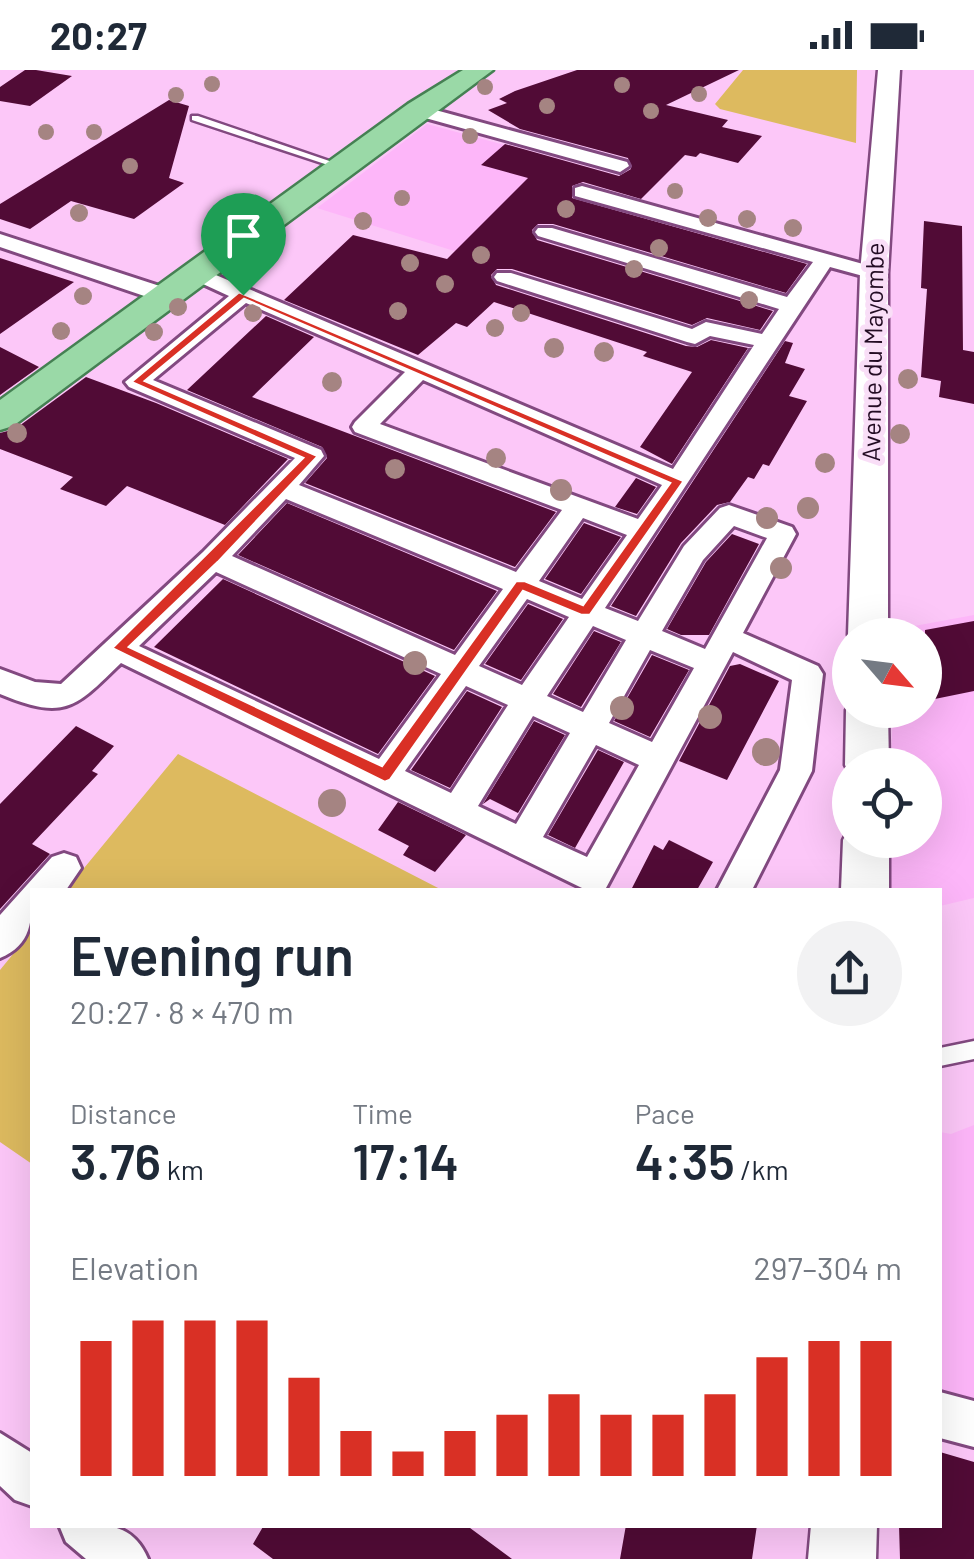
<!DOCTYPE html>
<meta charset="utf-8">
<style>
body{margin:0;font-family:Barlow,sans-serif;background:#f2f2f3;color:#1f2937;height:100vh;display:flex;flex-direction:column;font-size:38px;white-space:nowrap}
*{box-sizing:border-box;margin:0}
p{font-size:32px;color:#747a83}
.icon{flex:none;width:55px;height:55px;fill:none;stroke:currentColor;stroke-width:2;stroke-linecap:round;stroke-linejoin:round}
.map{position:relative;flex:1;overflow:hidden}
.panel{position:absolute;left:30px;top:818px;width:912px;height:640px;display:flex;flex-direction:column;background:#fff;border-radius:0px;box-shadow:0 10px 40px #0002}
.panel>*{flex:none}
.needle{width:65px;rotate:118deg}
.tools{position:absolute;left:832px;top:548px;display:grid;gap:20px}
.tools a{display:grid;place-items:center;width:110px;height:110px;border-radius:50%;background:#fff;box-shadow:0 10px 40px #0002;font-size:50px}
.pin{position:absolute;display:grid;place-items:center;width:85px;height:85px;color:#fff;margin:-102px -42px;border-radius:50% 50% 50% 0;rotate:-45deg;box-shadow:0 0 10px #0007}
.pin .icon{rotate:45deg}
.round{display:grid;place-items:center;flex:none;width:105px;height:105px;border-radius:52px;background:#f2f2f3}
.head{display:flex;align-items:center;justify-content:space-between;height:170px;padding:0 40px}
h1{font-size:55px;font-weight:600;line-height:75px}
.stats{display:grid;grid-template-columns:repeat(3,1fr);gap:15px;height:170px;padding:10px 40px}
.stats div{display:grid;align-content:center}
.stats b{font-size:50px;font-weight:600}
.stats small{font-size:28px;font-weight:400}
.stats p{font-size:28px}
.chart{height:280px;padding:20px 40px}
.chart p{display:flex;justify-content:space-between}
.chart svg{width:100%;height:180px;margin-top:10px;stroke:#d93025;stroke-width:6}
.status{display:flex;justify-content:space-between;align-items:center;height:70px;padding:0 50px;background:#fff;direction:ltr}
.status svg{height:28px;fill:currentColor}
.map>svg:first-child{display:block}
.built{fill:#fdb6f9}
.green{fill:#ddba5f}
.building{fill:#510b36}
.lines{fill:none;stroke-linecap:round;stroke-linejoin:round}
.lane-casing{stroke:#824980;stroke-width:5}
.street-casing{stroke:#824980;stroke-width:6}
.secondary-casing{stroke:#824980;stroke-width:5}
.primary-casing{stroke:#458053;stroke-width:5}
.lane{fill:#fff;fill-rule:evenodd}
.street{fill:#fff;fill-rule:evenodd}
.secondary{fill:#fff;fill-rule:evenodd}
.primary{fill:#9ad9a7;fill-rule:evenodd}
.tree{fill:#a58482}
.route{fill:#d93025;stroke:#fff;stroke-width:2.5;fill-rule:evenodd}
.labels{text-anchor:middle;stroke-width:10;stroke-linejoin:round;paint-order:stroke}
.far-street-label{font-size:25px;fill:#230c23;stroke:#f9def7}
</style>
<div class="status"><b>20:27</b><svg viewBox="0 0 49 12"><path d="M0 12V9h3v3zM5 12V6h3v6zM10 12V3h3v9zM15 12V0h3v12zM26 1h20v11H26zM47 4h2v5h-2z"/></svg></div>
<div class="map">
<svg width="974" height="1489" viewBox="0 0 974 1489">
<rect width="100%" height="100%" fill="#fcc7f8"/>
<path class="built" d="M427,54L596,100L499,195L317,138Z
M974,545V828L940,836V820H888L890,770H925V695H891L893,640H925V565H883L887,561Z
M974,1055V1332L940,1324V1062L951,1064Z"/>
<path class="green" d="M743,0H857L856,73L720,39L715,34Z
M178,684L442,820H66Z
M32,861V1094L0,1072V900Z"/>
<path class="building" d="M25,0H36L72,6L30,36L0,31V17Z
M577,0H739L666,35L728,50L722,57L762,66L738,93L700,83L696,87L685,85L641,129L583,112L572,116V128L807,194L786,223L553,154H538L532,160L537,170L773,241L760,260L707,248L692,255L512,199H497L491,205L496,215L686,276L697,277L711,270L748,278L672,394L640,377L692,302L643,286L647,282L494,232L467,257L456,253L418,285L284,230L353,165L447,189L528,108L481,95L505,74L619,106L631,99L628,88L520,59L488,40L507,33L499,29L515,21Z
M169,30L189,36L169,108L184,113L134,149L71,131L30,159L0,149V134Z
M924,151L962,156L963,280L974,282V334L939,327L941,311L921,307L927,219L921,218Z
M0,188L74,212L0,264Z
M266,246L314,267L252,327L556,442L515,497L305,413L327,388L322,377L187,320Z
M785,271L793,273L785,293L805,299L789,326L807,331L769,396L763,394L754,409L748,407L730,432L717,435L681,473L636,546L611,536Z
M0,277L39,297L0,325Z
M86,307L156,333L288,389L225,455L127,416L106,436L60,419L73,407L0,379V363L15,359Z
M636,408L656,417L637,444L615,437Z
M287,433L497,521L454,580L238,485Z
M584,453L621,467L581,524L545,509Z
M732,464L759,474L709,565H681L667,559L706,492Z
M223,509L435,606L378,684L154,577Z
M528,534L563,549L521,610L485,594Z
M974,551V621L925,631V560Z
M594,561L621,572L581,637L553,624Z
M652,585L689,600L650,667L614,651Z
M740,594L779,611L727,710L679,691L730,596Z
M467,621L502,637L450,718L411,700Z
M534,651L565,665L518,743L490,729L483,734Z
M76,656L114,676L92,701L98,704L32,774L50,784L0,839V734Z
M598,680L624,692L575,778L548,765Z
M398,732L466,765L435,802L403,785L409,776L378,760Z
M669,770L713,792L697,820H631L654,775L663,780Z
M940,1382L974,1392V1489H900L899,1455H940Z
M264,1455H466L512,1489H273L253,1474Z
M626,1455H757L752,1489H620Z"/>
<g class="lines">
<g class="lane-casing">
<path id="lane" d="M192,46H198L344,96L337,98L192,50Z
M974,971V989L940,996V978Z"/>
</g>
<g class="street-casing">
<path id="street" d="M417,35L627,92L629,96L620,102L411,44L408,40Z
M582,116L881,199L884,203L874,209L830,197L605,538L638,551L684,476L720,438L729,435L792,457L796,464L743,563L818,596L823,604L812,701L752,820H717L780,700L792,610L733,582L606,818H582L121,593C75,638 65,651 0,624V599L35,612L61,614L203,482L295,388L129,317L125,312L229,226L190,208L187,204L190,200H204L673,399L754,275L710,266L695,274L687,272L497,211L494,207L497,203H511L692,259L706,252L762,264L779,239L538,166L535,162L538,158H552L787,227L813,192L575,126V118ZM246,233L405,302L355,352L352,357L355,362L562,440L516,502L299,415L324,386L321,380L153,310ZM423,310L662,415L638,449L380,354ZM286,429L503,519L455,585L232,486ZM583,448L627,465L582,529L539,511ZM734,456L767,468L705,579L662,561L703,490ZM216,502L441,604L379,689L139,576ZM527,529L569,547L522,615L479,596ZM593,556L626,570L583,642L547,626ZM650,580L694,598L652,672L609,653ZM466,616L508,635L451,723L405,701ZM533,646L570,663L516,754L478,736ZM596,675L639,695L587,787L543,767Z
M0,164L175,221L178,226L175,231H159L0,177Z
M64,783L76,787L81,798L66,820H32C32,850 32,875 0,888V845L52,787Z
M940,1322L974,1331V1377L940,1368Z
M0,1363L32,1383V1436L15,1430L0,1416Z
M59,1455C98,1455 131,1448 148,1489H86L66,1472Z"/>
</g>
<g class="secondary-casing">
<path id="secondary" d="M878,0H900L888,203V565H850V568L848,565L860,203Z
M850,632V640H888L889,695H850V705L845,695L846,640Z
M850,756V770H889V820H841L843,770Z
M811,1455H877L876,1489H808Z"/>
</g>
<g class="primary-casing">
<path id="primary" d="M463,0H493L13,356L0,360V330L408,34Z"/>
</g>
<use href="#lane" class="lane"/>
<use href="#street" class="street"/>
<use href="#secondary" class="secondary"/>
<use href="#primary" class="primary"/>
</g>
<g class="tree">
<circle cx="212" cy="14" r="8"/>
<circle cx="622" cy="15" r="8"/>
<circle cx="485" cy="17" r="8"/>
<circle cx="699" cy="24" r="8"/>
<circle cx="176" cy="25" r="8"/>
<circle cx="547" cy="36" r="8"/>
<circle cx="651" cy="41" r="8"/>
<circle cx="46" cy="62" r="8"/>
<circle cx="94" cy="62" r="8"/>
<circle cx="470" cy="66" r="8"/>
<circle cx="130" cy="96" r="8"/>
<circle cx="675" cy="121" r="8"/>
<circle cx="402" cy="128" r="8"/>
<circle cx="566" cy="139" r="9"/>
<circle cx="79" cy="143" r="9"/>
<circle cx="708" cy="148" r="9"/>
<circle cx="747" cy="149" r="9"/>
<circle cx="363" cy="151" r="9"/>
<circle cx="793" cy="158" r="9"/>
<circle cx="659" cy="178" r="9"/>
<circle cx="481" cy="185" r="9"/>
<circle cx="410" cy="193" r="9"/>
<circle cx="634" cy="199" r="9"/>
<circle cx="445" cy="214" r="9"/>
<circle cx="83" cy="226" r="9"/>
<circle cx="749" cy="230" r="9"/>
<circle cx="178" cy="237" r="9"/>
<circle cx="398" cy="241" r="9"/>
<circle cx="253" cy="243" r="9"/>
<circle cx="521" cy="243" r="9"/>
<circle cx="495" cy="258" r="9"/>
<circle cx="61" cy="261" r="9"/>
<circle cx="154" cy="262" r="9"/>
<circle cx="554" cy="278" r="10"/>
<circle cx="604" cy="282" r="10"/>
<circle cx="908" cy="309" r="10"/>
<circle cx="332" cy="312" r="10"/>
<circle cx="17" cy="363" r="10"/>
<circle cx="900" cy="364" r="10"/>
<circle cx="496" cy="388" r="10"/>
<circle cx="825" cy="393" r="10"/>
<circle cx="395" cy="399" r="10"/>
<circle cx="561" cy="420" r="11"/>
<circle cx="808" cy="438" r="11"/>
<circle cx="767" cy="448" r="11"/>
<circle cx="781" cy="498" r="11"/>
<circle cx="415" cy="593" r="12"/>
<circle cx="622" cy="638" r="12"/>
<circle cx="710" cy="647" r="12"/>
<circle cx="766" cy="682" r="14"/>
<circle cx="332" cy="733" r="14"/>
</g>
<path class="route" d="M239,222L684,411L590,545H581L523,521L390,710L385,712L112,578L303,388L131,312ZM244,229L670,413L583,535L525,511H516L382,696L129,577L218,492L318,386L145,311Z"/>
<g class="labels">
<g class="far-street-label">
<text transform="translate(873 282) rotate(-89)" y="9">Avenue du Mayombe</text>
</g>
</g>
</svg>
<div class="tools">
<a><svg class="needle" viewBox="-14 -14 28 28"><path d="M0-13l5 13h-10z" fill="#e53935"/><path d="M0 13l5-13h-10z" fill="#747a83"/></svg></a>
<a><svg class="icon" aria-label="locate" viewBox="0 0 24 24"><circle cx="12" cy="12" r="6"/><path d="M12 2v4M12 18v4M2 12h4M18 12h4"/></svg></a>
</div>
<div class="pin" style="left:243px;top:225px;background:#1e9e55"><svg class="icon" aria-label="arrive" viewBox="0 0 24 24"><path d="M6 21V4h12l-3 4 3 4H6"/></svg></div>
<section class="panel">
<div class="head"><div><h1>Evening run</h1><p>20:27 · 8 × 470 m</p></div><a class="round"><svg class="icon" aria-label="share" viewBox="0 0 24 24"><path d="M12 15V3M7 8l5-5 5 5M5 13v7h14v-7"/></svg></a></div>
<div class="stats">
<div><p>Distance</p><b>3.76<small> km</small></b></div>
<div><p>Time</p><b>17:14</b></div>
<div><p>Pace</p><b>4:35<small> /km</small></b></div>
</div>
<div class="chart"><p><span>Elevation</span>297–304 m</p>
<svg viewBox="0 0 160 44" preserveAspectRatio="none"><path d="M5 44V11M15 44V6M25 44V6M35 44V6M45 44V20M55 44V33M65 44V38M75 44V33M85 44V29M95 44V24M105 44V29M115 44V29M125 44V24M135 44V15M145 44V11M155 44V11"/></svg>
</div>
</section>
</div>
